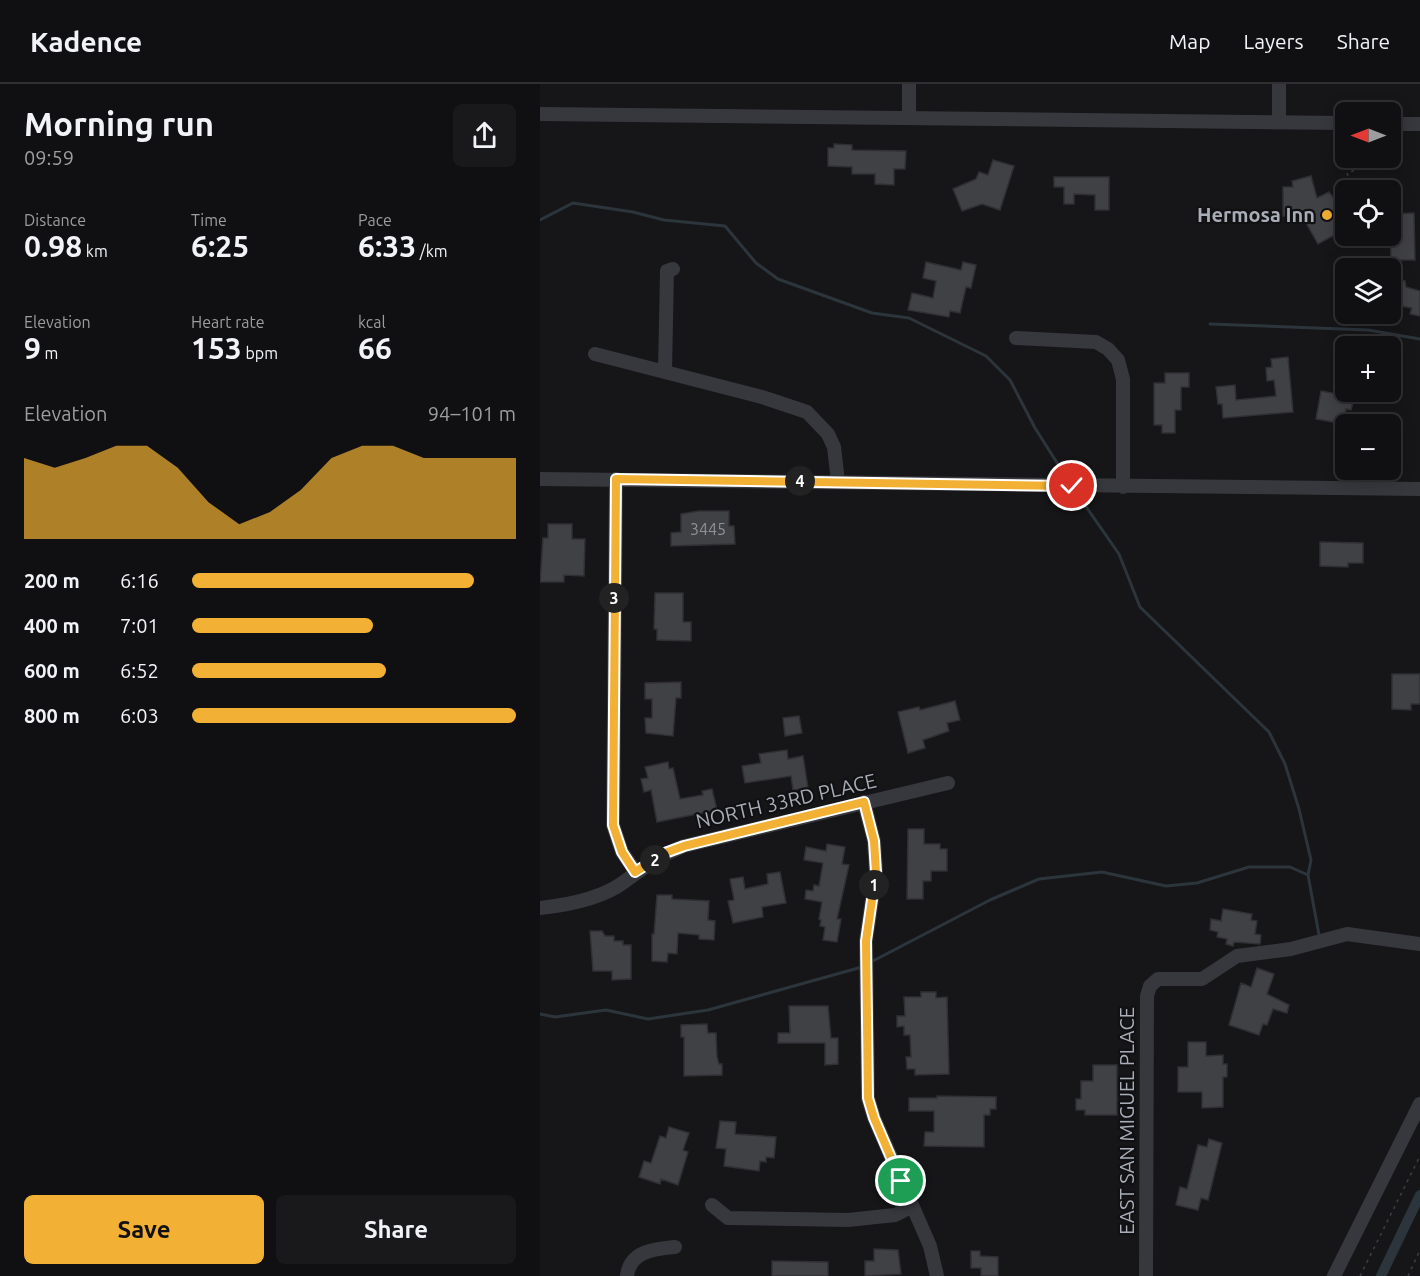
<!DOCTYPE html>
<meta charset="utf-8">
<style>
body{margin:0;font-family:Ubuntu,sans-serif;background:#19191b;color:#f1f3f6;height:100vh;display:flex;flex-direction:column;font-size:22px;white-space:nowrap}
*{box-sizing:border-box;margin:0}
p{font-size:20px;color:#9c9d9f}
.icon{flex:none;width:33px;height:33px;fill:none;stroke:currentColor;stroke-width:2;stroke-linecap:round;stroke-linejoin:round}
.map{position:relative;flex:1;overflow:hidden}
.panel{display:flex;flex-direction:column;background:#101012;width:540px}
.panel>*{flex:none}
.needle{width:39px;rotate:270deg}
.buttons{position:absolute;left:795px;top:18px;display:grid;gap:12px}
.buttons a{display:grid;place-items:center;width:66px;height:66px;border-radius:9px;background:#101012;box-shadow:0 3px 15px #0003,0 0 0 2px #303032;font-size:30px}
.pin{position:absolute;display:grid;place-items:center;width:51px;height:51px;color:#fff;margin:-26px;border:3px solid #fff;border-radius:50%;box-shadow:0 2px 6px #0007}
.km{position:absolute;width:30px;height:30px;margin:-15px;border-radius:50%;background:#222;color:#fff;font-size:16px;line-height:30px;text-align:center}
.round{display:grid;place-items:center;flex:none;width:63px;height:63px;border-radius:9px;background:#19191b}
.overview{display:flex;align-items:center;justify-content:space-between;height:102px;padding:0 24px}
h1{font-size:33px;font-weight:600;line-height:45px}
.stats{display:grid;grid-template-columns:repeat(3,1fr);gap:9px;height:102px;padding:6px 24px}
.stats div{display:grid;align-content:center}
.stats b{font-size:30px;font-weight:600}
.stats small{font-size:16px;font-weight:400}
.stats p{font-size:16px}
.chart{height:168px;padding:12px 24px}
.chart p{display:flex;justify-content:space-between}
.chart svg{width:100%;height:108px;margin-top:6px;fill:#f2b134;opacity:.7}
.button{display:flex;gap:12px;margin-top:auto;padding:12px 24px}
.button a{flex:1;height:69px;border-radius:9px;background:#f2b134;color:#111;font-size:24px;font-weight:600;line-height:69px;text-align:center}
.button a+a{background:#19191b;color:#f1f3f6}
ul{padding:0 24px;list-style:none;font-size:20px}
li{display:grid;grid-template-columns:96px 72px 1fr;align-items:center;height:45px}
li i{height:15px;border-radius:8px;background:#f2b134}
header{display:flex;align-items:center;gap:36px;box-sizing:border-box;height:84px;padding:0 30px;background:#101012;border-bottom:2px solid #303032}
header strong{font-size:28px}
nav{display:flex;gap:33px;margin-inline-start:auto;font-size:21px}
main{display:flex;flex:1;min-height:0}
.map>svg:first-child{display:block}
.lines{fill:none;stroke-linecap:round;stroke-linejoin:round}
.stream{stroke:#2c353c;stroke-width:3}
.canal{stroke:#2c353c;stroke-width:10}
.building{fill:#404145;stroke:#303034;stroke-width:1.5}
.path{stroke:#3d3f44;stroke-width:1.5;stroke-dasharray:3 4.5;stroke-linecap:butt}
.minor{stroke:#37383d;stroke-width:14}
.route-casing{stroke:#fff;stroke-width:12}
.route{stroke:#f2b134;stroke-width:8}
.poi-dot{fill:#f2b134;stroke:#111113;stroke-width:2}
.labels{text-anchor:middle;stroke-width:4.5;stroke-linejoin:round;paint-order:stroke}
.number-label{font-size:16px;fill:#8e929b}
.poi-label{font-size:20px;font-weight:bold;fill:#a8adb8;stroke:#111113;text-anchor:end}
.street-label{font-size:20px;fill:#a8adb8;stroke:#111113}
</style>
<header>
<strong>Kadence</strong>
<nav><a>Map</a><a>Layers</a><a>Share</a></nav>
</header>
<main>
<section class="panel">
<div class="overview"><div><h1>Morning run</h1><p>09:59</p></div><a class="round"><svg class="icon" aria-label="share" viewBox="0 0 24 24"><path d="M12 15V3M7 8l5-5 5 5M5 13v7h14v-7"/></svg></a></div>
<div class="stats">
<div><p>Distance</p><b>0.98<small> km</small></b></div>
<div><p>Time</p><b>6:25</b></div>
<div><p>Pace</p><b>6:33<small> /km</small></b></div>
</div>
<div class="stats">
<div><p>Elevation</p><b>9<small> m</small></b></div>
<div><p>Heart rate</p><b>153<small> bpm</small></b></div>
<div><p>kcal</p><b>66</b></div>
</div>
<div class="chart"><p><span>Elevation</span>94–101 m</p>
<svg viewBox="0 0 160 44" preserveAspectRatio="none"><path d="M0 44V11L10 15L20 11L30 6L40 6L50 15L60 29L70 38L80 33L90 24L100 11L110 6L120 6L130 11L140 11L150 11L160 11V44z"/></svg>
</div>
<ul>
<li><b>200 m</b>6:16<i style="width:87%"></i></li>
<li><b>400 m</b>7:01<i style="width:56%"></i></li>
<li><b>600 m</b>6:52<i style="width:60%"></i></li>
<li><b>800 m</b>6:03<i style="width:100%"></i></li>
</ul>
<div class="button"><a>Save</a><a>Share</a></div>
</section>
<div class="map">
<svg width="880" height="1192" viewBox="0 0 880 1192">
<rect width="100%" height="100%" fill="#161618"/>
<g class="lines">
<path class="stream" d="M0,136L33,119L93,128L124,136L185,142L216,179L238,195L332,229L369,234L446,272L470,296L495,344L528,396
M670,240L828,246L880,255
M533,404L579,470L600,523L729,648L745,680L759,725L771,776L768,791L779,851
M331,878L450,816L499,795L562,788L626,802L657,799L709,783H750L768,791
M0,930L15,933L66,926L108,935L168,926L322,883"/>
<path class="canal" d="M841,1192L880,1111"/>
</g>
<path class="building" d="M294,60L312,61V66L366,67L365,85H354V101L335,100V90H312V83L288,82V64H294Z
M453,76L474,82L460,126L442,120L422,127L413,105L436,95L439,88L448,91Z
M771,92L777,114L789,108L806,131V153L798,149L778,160L762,132H743V103H753L752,97Z
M514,93H569V126H555V111L534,110V120H524V103H514Z
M874,129L875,176H851L850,130Z
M386,178L421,186L423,178L436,181L431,204L426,203L420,229L410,227L409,233L368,226L372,209L393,214L396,197L383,194Z
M850,194L865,197L866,203L880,207V232L870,230L872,224L850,220Z
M748,273L753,328L683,334L682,320H678L676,303L695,301L696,316L736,312L734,296L727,297L726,284L732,283L731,275Z
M625,289H649V303H641V326H635V349H622V341H614V299H625Z
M781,307L814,313L811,326L806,325L804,340L776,335Z
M159,427H189V442H194L195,460L131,462V449L141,448V430Z
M8,440H32V455H45L44,492L24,491V498H0L3,454H8Z
M780,458L823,459V479H808V483L780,482Z
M115,509H143V538H151V557L117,556V545H114Z
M852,590H880V620H871V626L852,625Z
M141,598V614H136L133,652L106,649L105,634H112V615H105V599Z
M415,617L420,636L407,639L409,647L383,656L385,664L368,669L358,628L379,623L380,626Z
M259,632L262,649L245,652L243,634Z
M247,666L248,675L263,672L268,704L253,706L251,692L205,699L202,682L221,679L219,670Z
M128,678L129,685L133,684L140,715L163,711L162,707L172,705L177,726L117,738L111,706L104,708L101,695L108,694L105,683Z
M368,745H384V760H400V765H407V787H391V797H383V815H367Z
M287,760L305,763L302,780L309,781L297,835H301L297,858L283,856L285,843L280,842L281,836L279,835L282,818L265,815L266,806L273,807L274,801L279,802L283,779L264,776L266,763L286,767Z
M240,788L246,819L222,823L223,833L193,839L188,817L194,816L190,795L203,793L205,805L228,800L227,790Z
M117,811H132V815L169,817L168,836L175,837L174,856L159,855V851L138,849L137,870L128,869L127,878L112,877V850H114Z
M683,825L712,830L711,836L717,837L715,850L721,851L720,860L694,858L693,862L686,860L687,855L677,853L678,848L670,846L671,835L681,837Z
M50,847H62L65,852H74V857H83V861H91V895L72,896V887H53Z
M717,884L734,890L727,910L749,921L747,929L733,925L727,941L723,940L719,951L689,941L701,899L711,903Z
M381,908H396V914L407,913L409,990L375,991V985H367L366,973H371L370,951H364V942L357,943V932H365L364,913H381Z
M249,922H288L291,954H298V980L285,981V959H238V949H250Z
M167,940L168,949H176L177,973L179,980H182V991L144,992V953H141V941Z
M648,958H666V972L683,971V980H687V993H683V1023L662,1024V1008H638V983H648Z
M553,981H577V1031H545V1026H536V1015H541V997H553Z
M397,1012L456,1013V1025H450V1031H444V1063L384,1062L385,1048H394V1027H369V1014H397Z
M180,1037L196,1038L195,1050L236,1053L234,1074L226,1073V1078L220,1077L219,1087L184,1082L186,1065L176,1064Z
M129,1043L149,1049L143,1066L148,1068L138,1101L121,1095L120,1100L99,1093L104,1077L111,1079L120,1052L126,1054Z
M669,1055L682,1059L668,1116L661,1114L658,1126L636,1121L640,1103L647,1105L658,1061L667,1063Z
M334,1165L358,1166L361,1190L325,1192V1177H334Z
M431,1167H440V1172L458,1173V1192H441V1184H431Z
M232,1177L288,1178V1192H232Z"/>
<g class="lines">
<path class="path" d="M813,106L807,89L815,86V74
M850,121L859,109
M803,124L806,128
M802,125L806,123
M820,1192L880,1072
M868,1192L880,1166"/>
<path class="minor" d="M369,0V33
M0,30L806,39
M739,38V0
M850,40H880
M476,254L556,258L568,265L578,276L583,295V403
M55,270L222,313L267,328L288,350L294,363L298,398
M125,287L127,187L133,185
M0,395L880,405
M76,395L73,741L82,768L95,787
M324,718L334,757L336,788L326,857L328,1014L334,1034L390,1162L397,1192
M0,824C28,821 61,815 84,798C104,783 121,771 144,762L408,699
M172,1121L188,1134L308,1136L355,1131L371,1123
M87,1192C90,1167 114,1165 135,1163
M606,1192L607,912L610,902L618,895H662L697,872L751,865L807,850L880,860
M794,1192L880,1020"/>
</g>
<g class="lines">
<g class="route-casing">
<path id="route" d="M361,1097L334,1034L328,1014L326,857L336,788L334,757L324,718L144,762L125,769L95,788L82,768L73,741L76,395L532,402"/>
</g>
<use href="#route" class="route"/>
</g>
<circle class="poi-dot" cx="787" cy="131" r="6"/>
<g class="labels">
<g class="number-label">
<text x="168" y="451">3445</text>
</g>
<g class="poi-label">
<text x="775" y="138">Hermosa Inn</text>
</g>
<g class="street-label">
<text transform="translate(246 717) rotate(-13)" y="7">NORTH 33RD PLACE</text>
<text transform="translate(587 1037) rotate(-90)" y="7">EAST SAN MIGUEL PLACE</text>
</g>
</g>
</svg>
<div class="buttons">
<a><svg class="needle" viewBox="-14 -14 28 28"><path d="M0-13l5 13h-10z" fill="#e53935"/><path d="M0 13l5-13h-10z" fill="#9c9d9f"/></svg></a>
<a><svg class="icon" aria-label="locate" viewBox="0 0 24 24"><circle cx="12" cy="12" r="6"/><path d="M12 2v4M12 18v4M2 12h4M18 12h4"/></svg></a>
<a><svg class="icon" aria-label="layers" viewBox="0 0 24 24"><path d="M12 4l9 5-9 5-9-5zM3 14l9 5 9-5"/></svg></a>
<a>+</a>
<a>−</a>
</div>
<div class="pin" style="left:361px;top:1097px;background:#1e9e55"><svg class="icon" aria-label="arrive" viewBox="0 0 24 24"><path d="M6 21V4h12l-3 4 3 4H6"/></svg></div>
<div class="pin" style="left:532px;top:402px;background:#d93025"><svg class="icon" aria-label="check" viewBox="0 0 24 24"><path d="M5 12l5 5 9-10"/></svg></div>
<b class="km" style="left:334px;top:801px">1</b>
<b class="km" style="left:115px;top:776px">2</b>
<b class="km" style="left:74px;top:514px">3</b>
<b class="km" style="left:260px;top:397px">4</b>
</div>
</main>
